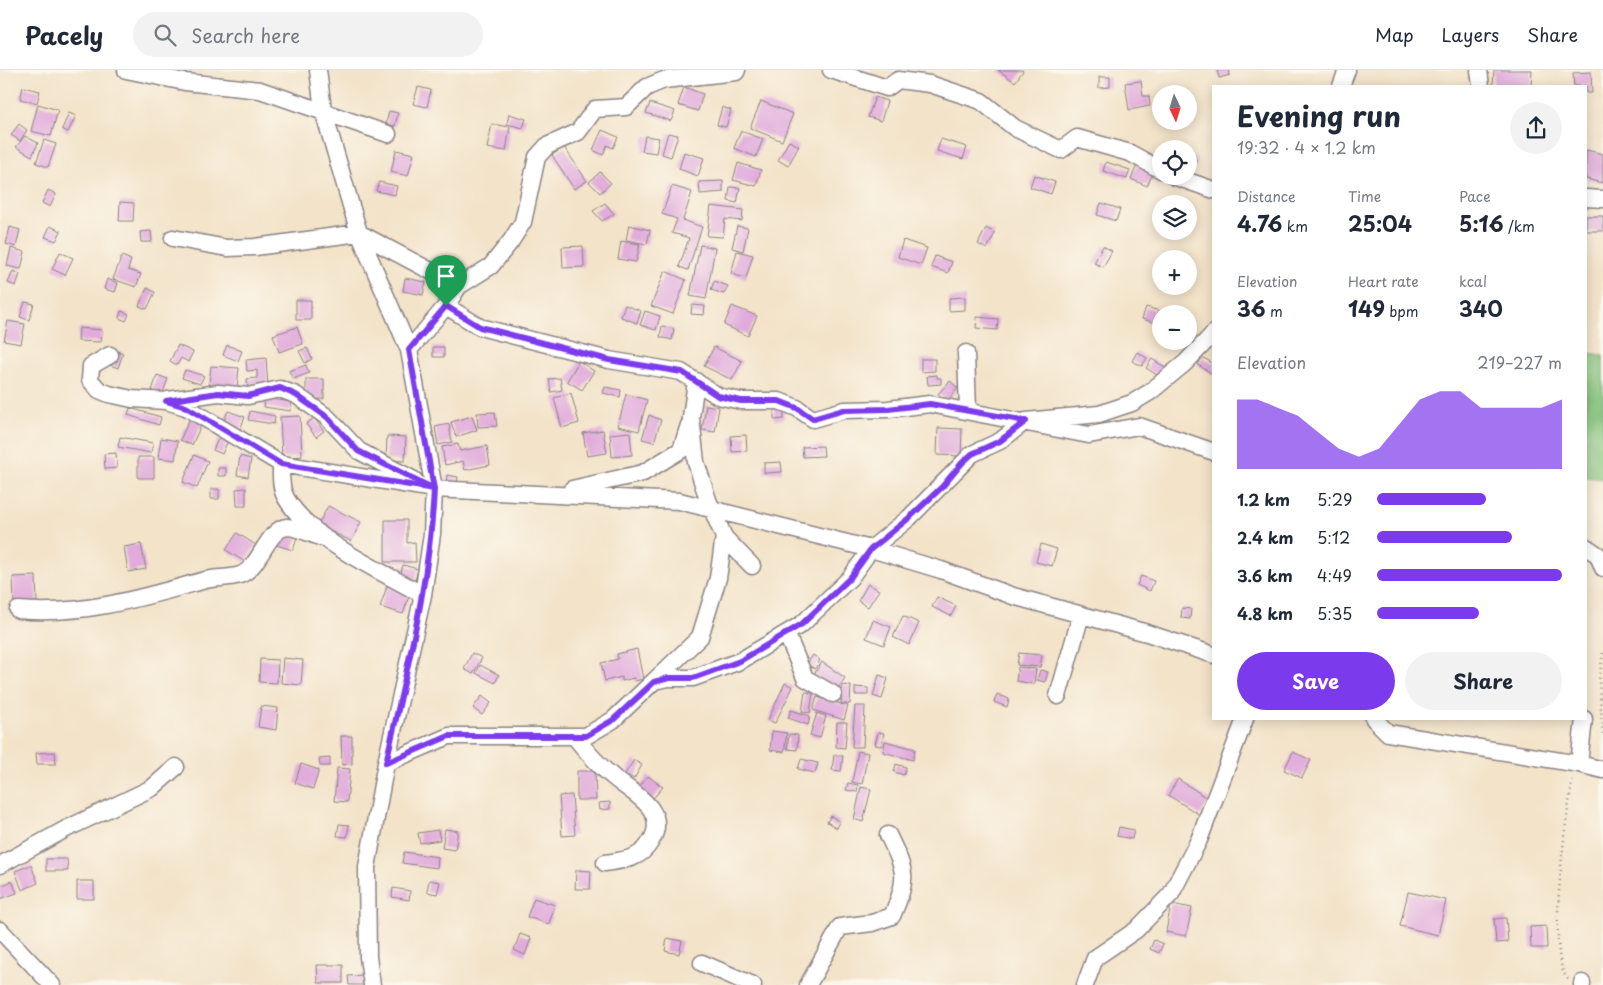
<!DOCTYPE html>
<meta charset="utf-8">
<style>
body{margin:0;font-family:"Playpen Sans",sans-serif;background:#f2f2f3;color:#1f2937;height:100vh;display:flex;flex-direction:column;font-size:19px;white-space:nowrap}
*{box-sizing:border-box;margin:0}
p{font-size:16px;color:#747a83}
.icon{flex:none;width:28px;height:28px;fill:none;stroke:currentColor;stroke-width:2;stroke-linecap:round;stroke-linejoin:round}
.map{position:relative;flex:1;overflow:hidden}
.side{position:absolute;left:1212px;top:15px;width:375px;height:635px;display:flex;flex-direction:column;background:#fff;border-radius:0px;box-shadow:0 2px 12px #0003}
.side>*{flex:none}
.needle{width:32px;rotate:176deg}
.controls{position:absolute;left:1152px;top:15px;display:grid;gap:10px}
.controls a{display:grid;place-items:center;width:45px;height:45px;border-radius:50%;background:#fff;box-shadow:0 2px 12px #0003;font-size:25px}
.pin{position:absolute;display:grid;place-items:center;width:42px;height:42px;color:#fff;margin:-51px -21px;border-radius:50% 50% 50% 0;rotate:-45deg;box-shadow:0 0 5px #0007}
.pin .icon{rotate:45deg}
.round{display:grid;place-items:center;flex:none;width:52px;height:52px;border-radius:26px;background:#f2f2f3}
.headline{display:flex;align-items:center;justify-content:space-between;height:85px;padding:0 25px}
h1{font-size:28px;font-weight:700;line-height:38px}
.metrics{display:grid;grid-template-columns:repeat(3,1fr);gap:8px;height:85px;padding:5px 25px}
.metrics div{display:grid;align-content:center}
.metrics b{font-size:21px;font-weight:700}
.metrics small{font-size:14px;font-weight:400}
.metrics p{font-size:14px}
.chart{height:140px;padding:10px 25px}
.chart p{display:flex;justify-content:space-between}
.chart svg{width:100%;height:90px;margin-top:5px;fill:#7c3aed;opacity:.7}
.cta{display:flex;gap:10px;margin-top:auto;padding:10px 25px}
.cta a{flex:1;height:58px;border-radius:30px;background:#7c3aed;color:#fff;font-size:20px;font-weight:700;line-height:58px;text-align:center}
.cta a+a{background:#f2f2f3;color:#1f2937}
ul{padding:0 25px;list-style:none;font-size:16px}
li{display:grid;grid-template-columns:80px 60px 1fr;align-items:center;height:38px}
li i{height:12px;border-radius:6px;background:#7c3aed}
header{display:flex;align-items:center;gap:30px;box-sizing:border-box;height:70px;padding:0 25px;background:#fff;border-bottom:1px solid #e0e1e3}
header strong{font-size:24px}
nav{display:flex;gap:28px;margin-inline-start:auto;font-size:18px}
.search{width:350px;height:45px;background:#f2f2f3;display:flex;align-items:center;gap:12px;box-sizing:border-box;padding:0 18px;border-radius:28px;color:#747a83;font-size:19px}
.map>svg:first-child{display:block}
.green{fill:#86c57c;stroke:#54745c}
.building{fill:#e1acdc}
.lines{fill:none;stroke-linecap:round;stroke-linejoin:round}
.minor-casing{stroke:#8a8282;stroke-width:19}
.path{stroke:#8a8282;stroke-width:2.5;stroke-dasharray:1 4;stroke-linecap:butt}
.minor{stroke:#fff;stroke-width:16}
.route-casing{stroke:#fff;stroke-width:10}
.route{stroke:#7c3aed;stroke-width:6}
</style>
<header>
<strong>Pacely</strong>
<div class="search"><svg class="icon" aria-label="search" viewBox="0 0 24 24"><circle cx="10" cy="10" r="6"/><path d="M15 15l6 6"/></svg>Search here</div>
<nav><a>Map</a><a>Layers</a><a>Share</a></nav>
</header>
<div class="map">
<svg width="1603" height="915" viewBox="0 0 1603 915">
<rect width="100%" height="100%" fill="#fbf7ec"/>
<filter id="ink" filterUnits="userSpaceOnUse"><feTurbulence type="fractalNoise" baseFrequency=".02" numOctaves="2"/><feDisplacementMap in="SourceGraphic" scale="10" xChannelSelector="R" yChannelSelector="G"/><feConvolveMatrix kernelMatrix="1 2 1 2 8 2 1 2 1" color-interpolation-filters="sRGB"/></filter>
<filter id="wash" filterUnits="userSpaceOnUse"><feTurbulence type="fractalNoise" baseFrequency=".0096" numOctaves="4" result="noise"/><feDisplacementMap in="SourceGraphic" scale="20" xChannelSelector="R" yChannelSelector="G"/><feGaussianBlur stdDeviation="1.12" result="paint"/><feColorMatrix in="noise" values="0 0 0 0 0 0 0 0 0 0 0 0 0 0 0 0 0 1.4 0 .05"/><feComposite in="paint" operator="in"/></filter>
<g filter="url(#wash)">
<rect width="100%" height="100%" fill="#f3e3c9"/>
<path class="green" d="M1586,283L1603,285V409L1586,407Z"/>
<g id="blocks">
<path class="building" d="M998,0H1022L1023,1L1015,12Z
M1217,0H1229L1230,5L1219,8Z
M1494,0H1532L1531,16H1493Z
M1591,2L1592,23H1586V16H1574L1573,3Z
M1099,7H1110V17L1099,18Z
M1141,11L1143,26H1149L1150,36L1129,40L1125,13Z
M23,17L40,21L37,33L20,29Z
M418,17L431,20L427,37L413,34Z
M684,17L703,24L698,41L678,35Z
M875,27L887,31L881,51L868,47Z
M761,31L793,44L782,71L750,58Z
M650,33L675,41L671,51L646,43Z
M38,34L58,40L51,66L31,61Z
M722,37L731,40L726,57L717,55Z
M389,41L398,43L395,56L386,54Z
M69,43L76,46L68,62L62,59Z
M509,44L526,49L523,58L507,54Z
M19,54L27,60L20,71L11,65Z
M492,54L510,57L506,81L487,78Z
M602,60L618,67L613,78L607,75L603,85L593,80Z
M741,61L763,69L756,87L734,78Z
M668,63L678,65L671,87L662,84Z
M25,66L38,73L32,86L16,77Z
M645,66L659,68L656,83L642,81Z
M941,69L967,77L963,89L937,81Z
M44,70L56,74L48,97L36,93Z
M789,71L799,76L788,96L778,90Z
M564,77L587,111L574,119L552,85Z
M396,80L414,84L408,106L391,102Z
M1586,80L1603,84V113L1586,109Z
M684,82L704,88L698,106L679,99Z
M1189,85L1198,91L1189,106Z
M1106,92L1130,100L1127,109L1103,101Z
M738,93L761,100L756,116L733,110Z
M1137,95L1153,103L1147,116L1131,109Z
M600,102L611,113L600,123L589,112Z
M1034,105L1055,112L1051,124L1030,117Z
M723,111V122L700,124L699,112Z
M379,112L397,116L395,125L376,121Z
M672,116L692,122L683,150L702,157L688,200L679,197L689,168L672,163L677,149L662,144Z
M730,117L740,118L737,133L728,131Z
M48,120L56,124L50,137L42,133Z
M120,132L134,133L133,151H119Z
M605,133L614,144L602,151L593,141Z
M1101,133L1120,139L1116,151L1097,145Z
M711,136L743,140L742,151L725,149L723,167L707,166Z
M1586,146H1603V161H1586Z
M629,155L650,160L647,174L626,170Z
M50,156L61,161L56,171L45,167Z
M737,156L748,158L743,181L732,178Z
M10,157L20,160L16,177L6,174Z
M986,158L995,163L987,179L978,174Z
M151,161L152,172H141L140,162Z
M903,170L927,178L921,195L898,187Z
M621,171L640,174L636,192L618,189Z
M700,175L715,178L706,229L690,226Z
M583,176L584,197L563,198L562,177Z
M1103,176L1112,181L1103,197L1094,193Z
M11,178L25,182L21,199L7,196Z
M737,181L753,185L746,208L731,204Z
M60,182L73,188L65,205L52,199Z
M122,186L131,190L128,200L141,204L136,217L113,209Z
M935,186L952,192L948,203L931,197Z
M13,201L20,204L16,216L8,213Z
M665,201L686,210L673,244L651,236Z
M405,208L426,212L423,225L403,221Z
M107,209L118,213L115,222L104,219Z
M714,211L728,216L724,224L711,220Z
M147,218L155,222L147,239L139,236Z
M965,227V240L949,241V228Z
M296,230H311V250H296Z
M25,232L34,234L29,250L20,247Z
M625,235L641,241L637,253L621,247Z
M692,235L705,236L704,245L691,244Z
M732,236L757,246L748,266L724,255Z
M1146,237L1167,243L1161,244L1160,254L1142,249Z
M121,241L129,244L126,251L119,248Z
M645,241L660,246L656,260L640,255Z
M977,247L998,249L997,260L976,258Z
M8,251L25,254L21,274L4,271Z
M662,256L674,259L672,270L660,267Z
M297,257L303,274L279,282L273,265Z
M79,258L102,260L101,272L78,271Z
M178,275L193,282L188,292L181,288L177,295L170,291Z
M227,275L242,281L238,291L223,285Z
M433,277H444V287H433Z
M714,277L742,291L732,310L704,296Z
M307,278L312,289L305,293L299,281Z
M115,281L123,283L118,298L110,295Z
M1137,282L1147,288L1142,296L1132,291Z
M1202,287L1214,294V305L1198,295Z
M266,288L268,317L248,318L247,309L257,308V300L247,301L246,290Z
M921,289H935V301L921,302Z
M1152,289L1166,298L1160,307L1146,298Z
M579,291L594,301L582,320L567,311Z
M306,295L309,303L293,309L289,301Z
M211,296L239,298L237,318L209,315Z
M185,300L204,306L200,314L182,308Z
M157,305L168,309L162,325L152,321Z
M937,305V308H941V314L928,315L927,306Z
M560,308L562,320L551,322L549,309Z
M306,309H324V329H306Z
M950,311L958,318L947,331L938,324Z
M605,317L621,320L620,327L603,323Z
M571,323L579,353L562,358L554,328Z
M626,324L647,330L639,361L618,356Z
M265,328L292,332L290,341L264,337Z
M706,335L719,337L715,362L702,360Z
M774,336H784V349L774,350Z
M130,338L161,347L159,355L128,345Z
M228,341L245,347L239,362L222,355Z
M250,341L275,346L274,354L248,350Z
M495,342L497,356L478,357L477,343Z
M649,345L661,350L654,372L642,369Z
M300,346L302,386L282,388L280,347Z
M472,346L477,360L456,367L451,352Z
M190,348L202,353L192,375L180,370Z
M314,348L324,361L316,367L306,354Z
M449,354L452,372L438,375L435,357Z
M938,358L962,359L961,386L937,385Z
M603,360L607,383L587,386L583,363Z
M630,362L632,385L612,387L610,364Z
M220,365L229,368L222,384L213,380Z
M746,365L747,381L732,382L731,366Z
M387,366L406,367L405,391L386,390Z
M120,367L153,373L151,383L118,377Z
M161,368L178,371L175,390L158,388Z
M458,374L460,381L487,376L490,395L465,400L463,391L445,395L442,377Z
M823,376L824,386L803,387L802,377Z
M116,383L117,398L105,399L104,384Z
M194,385L208,391L197,418L183,412Z
M240,386L251,389L248,407L237,405Z
M138,387H154V408H138Z
M781,392L782,402L764,403V393Z
M218,398H226V406H218Z
M447,405L458,407L456,418L446,416Z
M246,418V436H237L236,419Z
M211,419H219V429H211Z
M328,436L361,452L351,471L318,455Z
M385,450H407V473L415,472L416,492H385Z
M237,463L256,475L245,492L226,480Z
M280,463L297,468L293,480L276,475Z
M141,474L146,499L128,502L124,477Z
M1041,474L1057,479L1052,496L1036,492Z
M403,495L418,499L415,511L400,507Z
M36,506L37,534L14,535L13,507Z
M1141,506L1154,511L1150,521L1137,515Z
M868,514L879,520L868,537L858,531Z
M387,516L410,523L403,544L380,537Z
M937,527L956,536L951,546L932,537Z
M1182,538L1191,539L1190,549L1181,548Z
M903,546L919,553L909,575L893,567Z
M873,550L891,557L884,575L866,568Z
M637,579L643,609L635,611L634,608L622,611V607L605,611L601,593L618,589L617,584Z
M472,583L482,588L473,604L464,599Z
M1019,583L1042,585L1040,597L1017,595Z
M813,585L820,590L815,599L807,594Z
M283,588L303,590L301,615L281,613Z
M260,589L278,590L277,613L259,612Z
M822,592L845,608L837,620L814,604Z
M480,595L499,605L495,613L476,603Z
M1018,597L1036,599L1034,614L1016,611Z
M1040,600L1048,602L1045,612L1037,610Z
M879,605L888,608L882,629L873,626Z
M785,613L793,617L775,653L768,650Z
M842,615L851,616L850,634H841Z
M855,617L868,618V625H855Z
M805,622L813,623L810,643L802,642Z
M997,624L1009,629L1007,637L994,632Z
M482,626L491,633L482,645L473,638Z
M817,627L848,636L844,650L813,640Z
M261,636L278,638L276,660L258,657Z
M855,636H865L863,677H852Z
M791,640L810,646L808,655L788,648Z
M817,643L826,646L820,668L810,665Z
M837,652H847L845,678L836,677Z
M772,661L787,663L784,682L770,680Z
M878,662L884,663L881,676L875,675Z
M789,664L798,665L797,680L787,679Z
M341,666H352V694L342,695Z
M885,671L915,679L913,690L883,682Z
M858,681L868,683L862,714L852,712Z
M55,682L56,694H37L36,683Z
M1293,682L1311,690L1302,708L1284,700Z
M834,685L843,686L841,701L832,700Z
M330,688V696H320L319,689Z
M801,689L818,693L815,703L798,699Z
M634,690L642,695L634,709L625,704Z
M301,694L319,700L313,719L295,713Z
M896,694L906,697L904,705L894,702Z
M337,698L350,699L347,732L334,731Z
M577,701H595L596,730H577Z
M648,706L663,717L650,732L636,721Z
M1178,709L1210,730L1200,745L1168,725Z
M848,713L858,715L857,722L846,720Z
M861,717L871,719L863,752L854,749Z
M572,725L575,765L562,766L559,726Z
M610,732V739L600,740L599,733Z
M831,746L840,752L837,758L827,752Z
M339,754L349,755L347,767L337,766Z
M1119,757L1134,760L1132,769L1117,766Z
M445,759L458,761L455,780L442,778Z
M438,760L440,770L420,773L418,763Z
M404,782L438,787L437,798L402,793Z
M46,789H67L68,801H46Z
M31,795L38,813L22,820L15,801Z
M576,800L591,801L590,819H575Z
M429,810L440,812L437,824L427,822Z
M12,811L17,823L0,829V816Z
M77,811H94V829H77Z
M393,818L410,821L409,830L392,827Z
M1408,822L1446,830L1438,865L1400,856Z
M534,828L555,835L549,854L527,847Z
M1171,834L1192,838L1186,866L1166,862Z
M1506,848L1508,872L1496,873L1494,849Z
M1546,856L1547,878H1531L1530,857Z
M520,864L531,868L525,885L514,880Z
M667,868L682,871L679,884L665,881Z
M1154,870L1163,874L1159,883L1150,879Z
M317,895H343V913H318Z
M363,905L364,915H349L348,906Z"/>
</g>
</g>
<g filter="url(#ink)">
<use href="#blocks" fill-opacity="0" stroke="#8a8282" stroke-width="1"/>
<g class="lines">
<g class="minor-casing">
<path id="minor" d="M126,0L185,12L260,20L388,64
M318,0L323,40L359,163L409,280L434,419L432,464L423,525
M831,0L887,18L898,10L930,14L981,31L1015,58L1061,80L1077,68L1130,83L1161,100
M1479,0L1481,16
M1341,16L1347,0
M1173,106L1214,120
M1586,128L1603,129
M173,168L227,178L255,177L359,163L459,216
M446,236L480,257L609,290L681,302L718,326L741,331H779L797,338L813,349L844,340L888,339L930,334L1089,365L1139,356L1214,382
M409,280L446,236L459,216L491,196L511,171L523,152L537,87L547,76L578,62L595,39L626,37L647,17L664,10L736,2L737,0
M966,283L968,341
M110,285L91,296L90,310L99,320L109,324L132,329L166,331L186,337L281,394L434,419L679,431L871,479L941,500L1013,526L1147,563L1214,585
M696,311L691,348L696,392L708,430L724,467L752,496
M168,330L218,323L248,326L280,319L296,325L327,347L359,381L414,410
M281,394C281,405 280,418 286,428C312,472 380,500 423,525L386,693L367,797L368,887L372,915
M572,419L643,403L681,380L689,355
M1586,477L1598,485L1603,498
M18,540C82,546 141,528 202,511C214,507 228,509 240,505C260,498 267,459 287,457C297,457 310,464 320,467
M787,565L805,608L833,624
M654,611L700,567L718,508L724,467
M1058,626L1081,545
M1374,649L1388,663L1579,694
M1584,649L1579,694L1603,700
M575,667C586,681 598,695 612,706C631,723 670,739 651,771C641,789 625,790 605,793
M386,693L449,666H586L613,650L654,611L669,608H693L740,591L802,554L850,508L871,479L909,448L972,384L1000,371L1026,351L1099,344L1132,333L1150,322L1185,293L1214,263
M0,795L66,759L152,718L176,697
M0,860L52,915
M702,893L753,915
M1582,913V915
M808,915L840,857L872,853L892,846C909,807 906,802 888,765
M1085,915L1095,888L1136,860L1171,824L1199,770L1245,649"/>
</g>
<path class="path" d="M1603,583L1599,611L1603,667
M1568,909C1545,888 1567,741 1573,708"/>
<use href="#minor" class="minor"/>
</g>
</g>
<g class="lines" filter="url(#ink)">
<g class="route-casing">
<path id="route" d="M446,236L409,280L434,419L281,394L186,337L166,331L218,323L248,326L280,318L296,325L327,347L358,381L434,419C430,512 406,602 386,693L449,666H586L613,650L654,612L669,608H693L740,591L802,554L850,508L871,479L909,448L942,417L962,393L972,384L1000,371L1026,351L930,334L888,339L844,340L813,349L797,338L779,331H741L718,326L682,302L609,290L480,257L446,236"/>
</g>
<use href="#route" class="route"/>
</g>
</svg>
<div class="controls">
<a><svg class="needle" viewBox="-14 -14 28 28"><path d="M0-13l5 13h-10z" fill="#e53935"/><path d="M0 13l5-13h-10z" fill="#747a83"/></svg></a>
<a><svg class="icon" aria-label="locate" viewBox="0 0 24 24"><circle cx="12" cy="12" r="6"/><path d="M12 2v4M12 18v4M2 12h4M18 12h4"/></svg></a>
<a><svg class="icon" aria-label="layers" viewBox="0 0 24 24"><path d="M12 4l9 5-9 5-9-5zM3 14l9 5 9-5"/></svg></a>
<a>+</a>
<a>−</a>
</div>
<div class="pin" style="left:446px;top:236px;background:#1e9e55"><svg class="icon" aria-label="arrive" viewBox="0 0 24 24"><path d="M6 21V4h12l-3 4 3 4H6"/></svg></div>
<section class="side">
<div class="headline"><div><h1>Evening run</h1><p>19:32 · 4 × 1.2 km</p></div><a class="round"><svg class="icon" aria-label="share" viewBox="0 0 24 24"><path d="M12 15V3M7 8l5-5 5 5M5 13v7h14v-7"/></svg></a></div>
<div class="metrics">
<div><p>Distance</p><b>4.76<small> km</small></b></div>
<div><p>Time</p><b>25:04</b></div>
<div><p>Pace</p><b>5:16<small> /km</small></b></div>
</div>
<div class="metrics">
<div><p>Elevation</p><b>36<small> m</small></b></div>
<div><p>Heart rate</p><b>149<small> bpm</small></b></div>
<div><p>kcal</p><b>340</b></div>
</div>
<div class="chart"><p><span>Elevation</span>219–227 m</p>
<svg viewBox="0 0 160 44" preserveAspectRatio="none"><path d="M0 44V10L10 10L20 14L30 18L40 26L50 34L60 38L70 34L80 22L90 10L100 6L110 6L120 14L130 14L140 14L150 14L160 10V44z"/></svg>
</div>
<ul>
<li><b>1.2 km</b>5:29<i style="width:59%"></i></li>
<li><b>2.4 km</b>5:12<i style="width:73%"></i></li>
<li><b>3.6 km</b>4:49<i style="width:100%"></i></li>
<li><b>4.8 km</b>5:35<i style="width:55%"></i></li>
</ul>
<div class="cta"><a>Save</a><a>Share</a></div>
</section>
</div>
